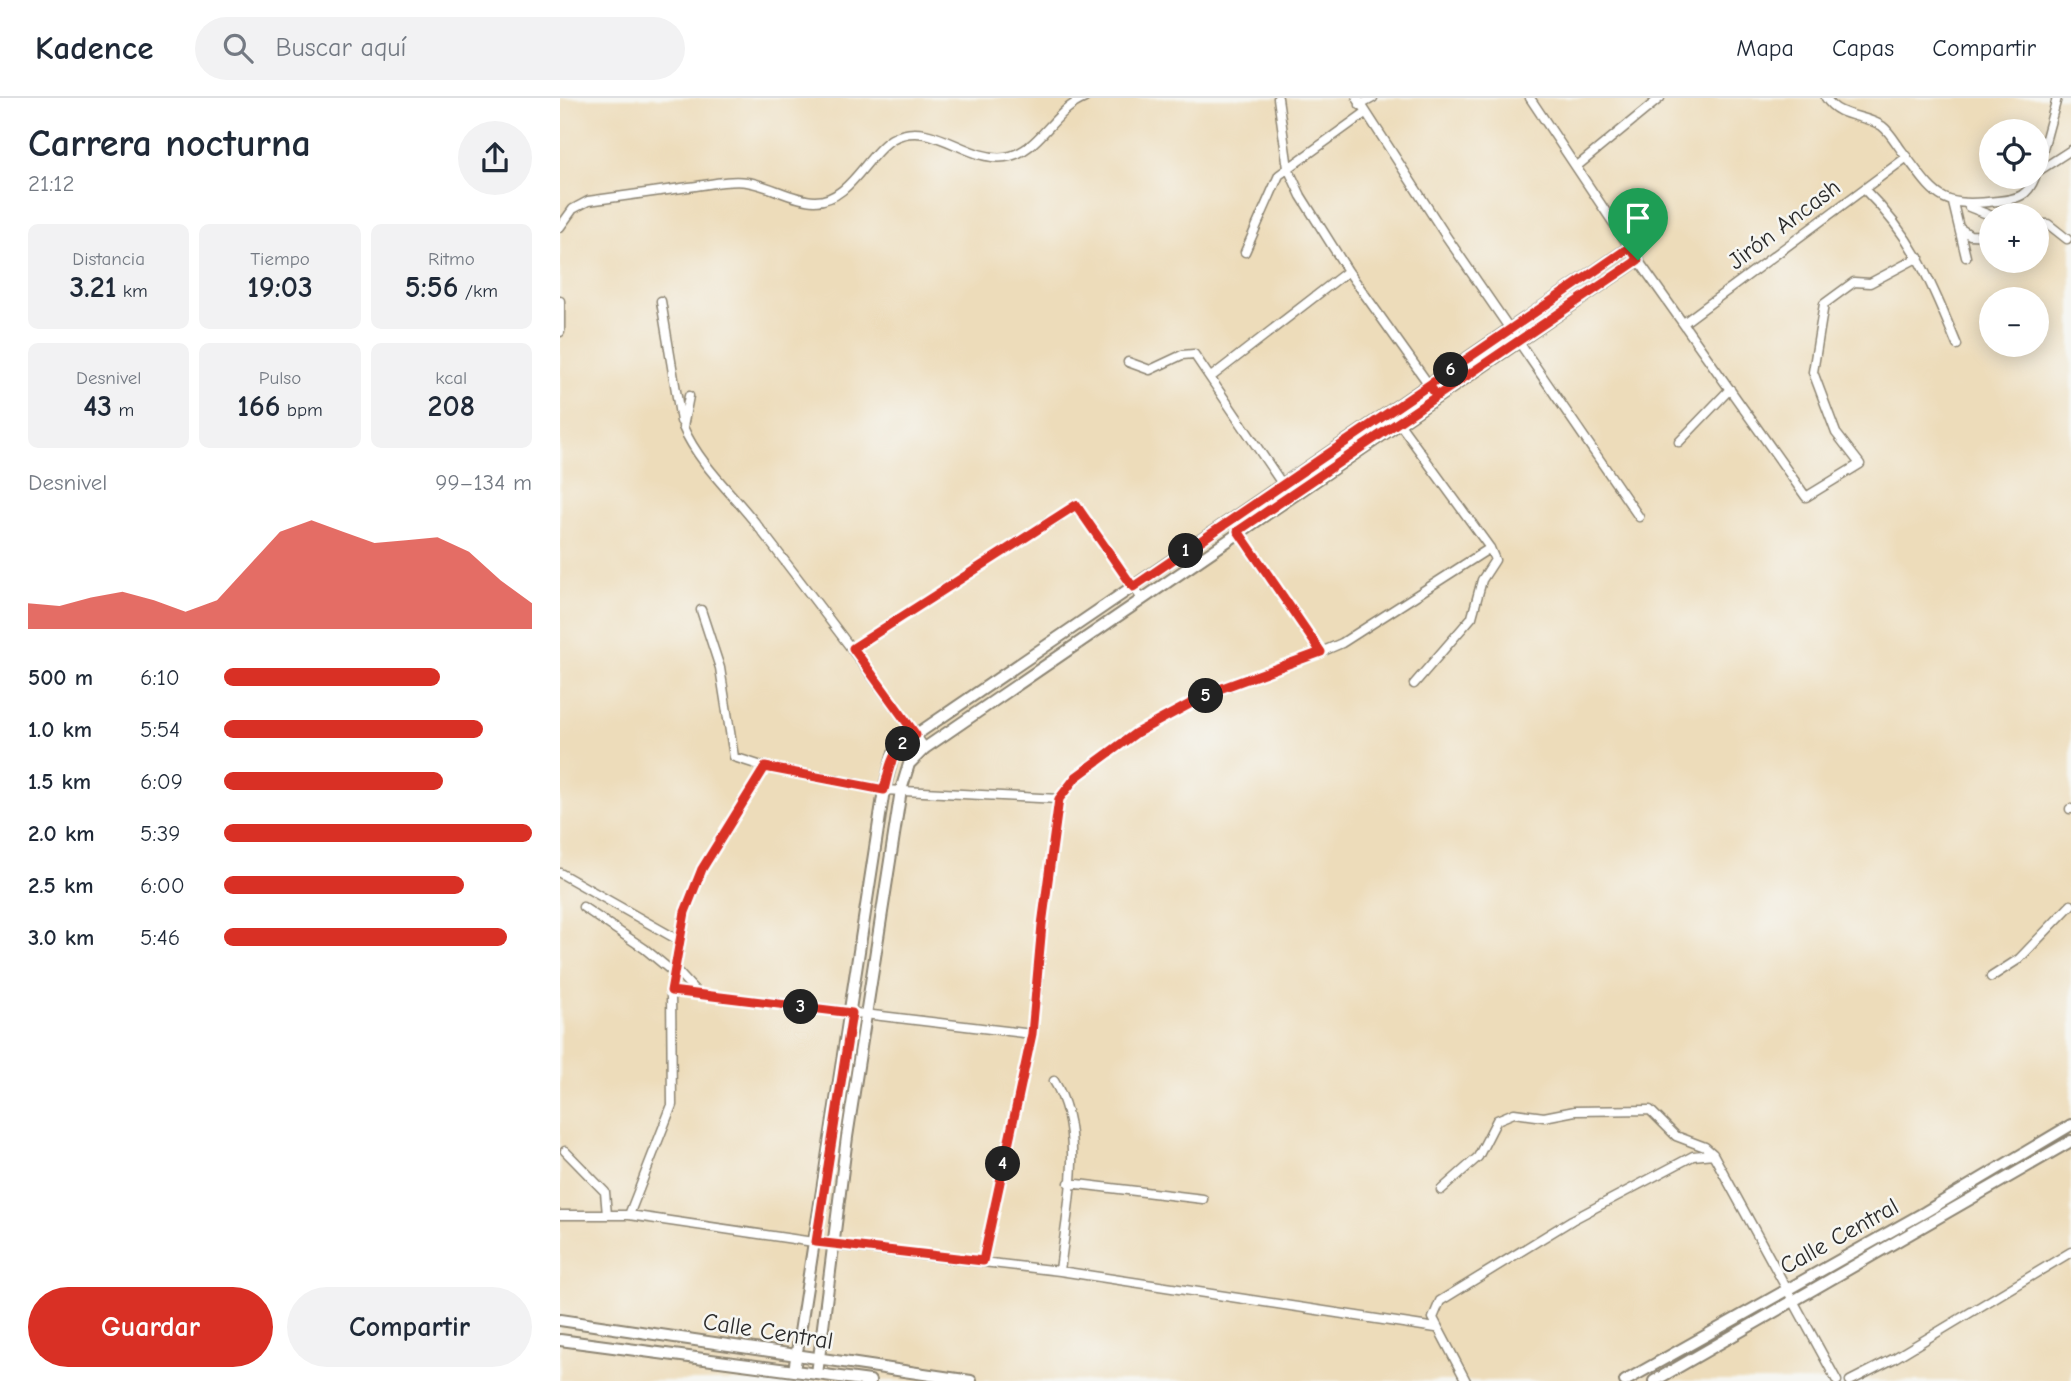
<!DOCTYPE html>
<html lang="es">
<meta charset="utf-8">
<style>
body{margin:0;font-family:"Comic Neue",sans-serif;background:#f2f2f3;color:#1f2937;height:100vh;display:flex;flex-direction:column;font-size:26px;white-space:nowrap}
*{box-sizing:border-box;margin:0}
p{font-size:23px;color:#747a83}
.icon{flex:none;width:38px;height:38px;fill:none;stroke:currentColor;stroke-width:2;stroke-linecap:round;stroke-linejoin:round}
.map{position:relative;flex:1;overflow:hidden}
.drawer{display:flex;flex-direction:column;background:#fff;width:560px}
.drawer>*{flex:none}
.tools{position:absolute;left:1419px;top:21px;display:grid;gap:14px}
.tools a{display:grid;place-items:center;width:70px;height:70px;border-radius:50%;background:#fff;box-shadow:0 4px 18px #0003;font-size:35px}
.pin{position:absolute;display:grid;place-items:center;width:60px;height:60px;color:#fff;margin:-72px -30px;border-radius:50% 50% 50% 0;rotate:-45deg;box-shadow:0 0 7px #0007}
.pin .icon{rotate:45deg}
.km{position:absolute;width:35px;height:35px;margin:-18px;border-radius:50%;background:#222;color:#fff;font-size:19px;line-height:35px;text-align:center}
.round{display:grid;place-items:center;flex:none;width:74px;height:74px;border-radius:37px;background:#f2f2f3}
.head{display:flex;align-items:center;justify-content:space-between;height:119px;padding:0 28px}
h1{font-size:38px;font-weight:600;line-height:52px}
.stats{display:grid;grid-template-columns:repeat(3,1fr);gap:10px;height:119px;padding:7px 28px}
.stats div{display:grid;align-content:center;border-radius:10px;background:#f2f2f3;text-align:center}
.stats b{font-size:30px;font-weight:600}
.stats small{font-size:19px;font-weight:400}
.stats p{font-size:19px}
.chart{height:196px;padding:14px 28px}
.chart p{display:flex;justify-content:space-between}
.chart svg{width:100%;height:126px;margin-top:7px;fill:#d93025;opacity:.7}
.action{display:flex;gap:14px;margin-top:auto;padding:14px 28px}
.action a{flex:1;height:80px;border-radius:42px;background:#d93025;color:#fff;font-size:28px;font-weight:600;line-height:80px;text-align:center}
.action a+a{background:#f2f2f3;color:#1f2937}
ul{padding:0 28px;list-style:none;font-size:23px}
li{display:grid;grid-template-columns:112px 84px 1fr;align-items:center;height:52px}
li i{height:18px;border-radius:9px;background:#d93025}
header{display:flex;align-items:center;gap:42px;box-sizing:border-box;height:98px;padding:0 35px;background:#fff;border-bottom:2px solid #e0e1e3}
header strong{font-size:33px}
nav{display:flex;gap:38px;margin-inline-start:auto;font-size:24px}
.search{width:490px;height:63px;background:#f2f2f3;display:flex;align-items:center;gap:18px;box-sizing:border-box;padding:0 24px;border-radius:38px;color:#747a83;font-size:26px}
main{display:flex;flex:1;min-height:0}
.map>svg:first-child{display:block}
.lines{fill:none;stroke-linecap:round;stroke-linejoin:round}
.minor-casing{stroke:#8c8472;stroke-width:11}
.tertiary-casing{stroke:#8c8472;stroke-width:14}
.minor{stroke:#fff;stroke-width:8}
.tertiary{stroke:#fff;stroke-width:10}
.route-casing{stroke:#fff;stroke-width:14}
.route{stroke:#d93025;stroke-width:9}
.labels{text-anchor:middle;stroke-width:5;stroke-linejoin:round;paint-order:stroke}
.street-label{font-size:24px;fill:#2b2b2b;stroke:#f6f6f2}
</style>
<header>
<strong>Kadence</strong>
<div class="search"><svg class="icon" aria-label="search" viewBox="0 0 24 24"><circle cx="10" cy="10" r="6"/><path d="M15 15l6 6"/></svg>Buscar aquí</div>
<nav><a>Mapa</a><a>Capas</a><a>Compartir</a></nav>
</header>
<main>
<section class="drawer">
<div class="head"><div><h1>Carrera nocturna</h1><p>21:12</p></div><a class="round"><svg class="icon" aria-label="share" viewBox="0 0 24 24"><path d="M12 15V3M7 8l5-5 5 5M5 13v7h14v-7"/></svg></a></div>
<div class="stats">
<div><p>Distancia</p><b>3.21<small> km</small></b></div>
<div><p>Tiempo</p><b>19:03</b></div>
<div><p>Ritmo</p><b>5:56<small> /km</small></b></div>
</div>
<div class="stats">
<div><p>Desnivel</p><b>43<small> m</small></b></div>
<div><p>Pulso</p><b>166<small> bpm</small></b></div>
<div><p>kcal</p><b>208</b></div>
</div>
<div class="chart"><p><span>Desnivel</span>99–134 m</p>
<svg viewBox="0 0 160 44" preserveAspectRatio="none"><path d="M0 44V35L10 36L20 33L30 31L40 34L50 38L60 34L70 22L80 10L90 6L100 10L110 14L120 13L130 12L140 17L150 27L160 35V44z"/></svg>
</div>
<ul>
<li><b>500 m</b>6:10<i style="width:70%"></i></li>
<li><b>1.0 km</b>5:54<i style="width:84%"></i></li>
<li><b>1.5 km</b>6:09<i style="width:71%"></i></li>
<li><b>2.0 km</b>5:39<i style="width:100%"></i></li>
<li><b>2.5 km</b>6:00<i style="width:78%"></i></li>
<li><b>3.0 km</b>5:46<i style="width:92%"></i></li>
</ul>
<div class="action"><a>Guardar</a><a>Compartir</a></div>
</section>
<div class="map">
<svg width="1511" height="1283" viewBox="0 0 1511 1283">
<rect width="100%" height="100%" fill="#f6f6f2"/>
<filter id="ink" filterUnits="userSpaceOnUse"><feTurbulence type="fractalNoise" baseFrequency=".0143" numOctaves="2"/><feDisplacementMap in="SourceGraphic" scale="14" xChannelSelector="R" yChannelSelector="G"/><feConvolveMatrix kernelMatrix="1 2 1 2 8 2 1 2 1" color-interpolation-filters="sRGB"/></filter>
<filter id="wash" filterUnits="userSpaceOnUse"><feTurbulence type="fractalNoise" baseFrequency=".00686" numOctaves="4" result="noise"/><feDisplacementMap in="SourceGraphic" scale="28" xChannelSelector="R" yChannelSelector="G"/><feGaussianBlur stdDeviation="1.57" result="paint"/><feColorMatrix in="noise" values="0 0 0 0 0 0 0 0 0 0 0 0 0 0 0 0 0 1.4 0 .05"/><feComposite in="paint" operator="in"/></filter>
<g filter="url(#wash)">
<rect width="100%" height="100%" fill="#eddcba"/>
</g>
<g filter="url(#ink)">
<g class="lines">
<g class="minor-casing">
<path id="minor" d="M718,0L728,70L741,98L788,173L877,298
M797,0L886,138L1079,419
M970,0L1078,162L1246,399L1300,366L1276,335L1253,274L1264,206L1294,184L1310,185L1359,159
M1266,0C1278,20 1304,16 1322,28C1330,34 1336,45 1342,53C1377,99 1378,110 1438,103C1458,101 1468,98 1475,79
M800,7L813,0
M1016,69L1100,0
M1477,73L1497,0
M1477,74L1511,52
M1304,91C1354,140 1371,184 1397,247
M1393,105L1406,159
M1409,109L1432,118
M1477,126H1488L1507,141
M0,129L13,111L28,103C62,98 95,94 129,89C147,87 169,81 187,84C209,87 232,102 254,103C289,104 306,57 332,41C370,19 406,64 445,59C479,55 493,12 525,0
M1401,131L1410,137L1432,138
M685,154L719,77L805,15
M0,203V234
M101,203L121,323
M1125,224L1347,59
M568,264L590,272L622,257L634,256L731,399
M651,279L788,173
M129,298L123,329C139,366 173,396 197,427C254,501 310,574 365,650
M839,325L930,450L935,462L922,482L912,519L854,586
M1119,344L1170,291
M678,434L761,554L782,545L930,450
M141,512L160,570L174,659L205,669L324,692L499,701
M293,550L516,407L582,501
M1510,711H1511
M0,775L120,843
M23,809L85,851L114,875
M115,871L138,896
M1431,879L1459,861L1511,807
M111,893L472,936
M494,983C527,1035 506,1115 500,1173
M5,1053L45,1094L47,1117
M509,1085L643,1101
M881,1092L918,1059L937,1022L954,1015L984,1019L1015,1013L1090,1012L1116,1038L1145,1049L1153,1056L1277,1283
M0,1117H69L274,1147L500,1173L876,1230
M69,1117L112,1007L111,893L125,814L142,771L205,669
M423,1163L472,936L482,827L499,701L516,679L576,635L654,593L761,554
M906,1283L873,1220L880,1203L1012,1122L1133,1058L1153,1056
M1290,1283L1333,1261L1511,1154"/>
</g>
<g class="tertiary-casing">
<path id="tertiary" d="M0,1222L411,1283
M0,1242L310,1283
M234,1273L324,692L333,657L338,649L1070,149
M257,1276L287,1039L341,692L349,666L365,650L1078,162
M1065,1283L1365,1114L1511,1027
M1094,1283L1511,1043"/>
</g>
<use href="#minor" class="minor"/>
<use href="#tertiary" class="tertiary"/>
</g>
</g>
<g class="lines" filter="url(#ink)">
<g class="route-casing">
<path id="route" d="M1078,162L877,298L869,287L573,489L516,407L293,550L356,637C330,654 331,664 324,692L205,669L142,771L125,814L111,893L292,915L256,1144L423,1163L472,936L482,827L499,701L516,679L576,635L654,593L761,554L678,433L877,298L869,287L1070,149L1078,162"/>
</g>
<use href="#route" class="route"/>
</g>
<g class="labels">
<g class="street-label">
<text transform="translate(1224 126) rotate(-37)" y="8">Jirón Ancash</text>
<text transform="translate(1279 1138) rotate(-29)" y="8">Calle Central</text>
<text transform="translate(208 1233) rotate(9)" y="8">Calle Central</text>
</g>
</g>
</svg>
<div class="tools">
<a><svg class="icon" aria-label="locate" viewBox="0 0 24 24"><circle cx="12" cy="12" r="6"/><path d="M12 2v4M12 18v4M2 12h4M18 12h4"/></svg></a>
<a>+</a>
<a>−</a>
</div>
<div class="pin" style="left:1078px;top:162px;background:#1e9e55"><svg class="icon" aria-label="arrive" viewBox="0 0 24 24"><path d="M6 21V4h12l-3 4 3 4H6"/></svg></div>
<b class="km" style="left:626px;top:453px">1</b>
<b class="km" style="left:343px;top:646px">2</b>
<b class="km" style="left:241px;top:909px">3</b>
<b class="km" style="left:443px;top:1066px">4</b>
<b class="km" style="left:646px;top:598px">5</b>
<b class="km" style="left:891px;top:272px">6</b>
</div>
</main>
